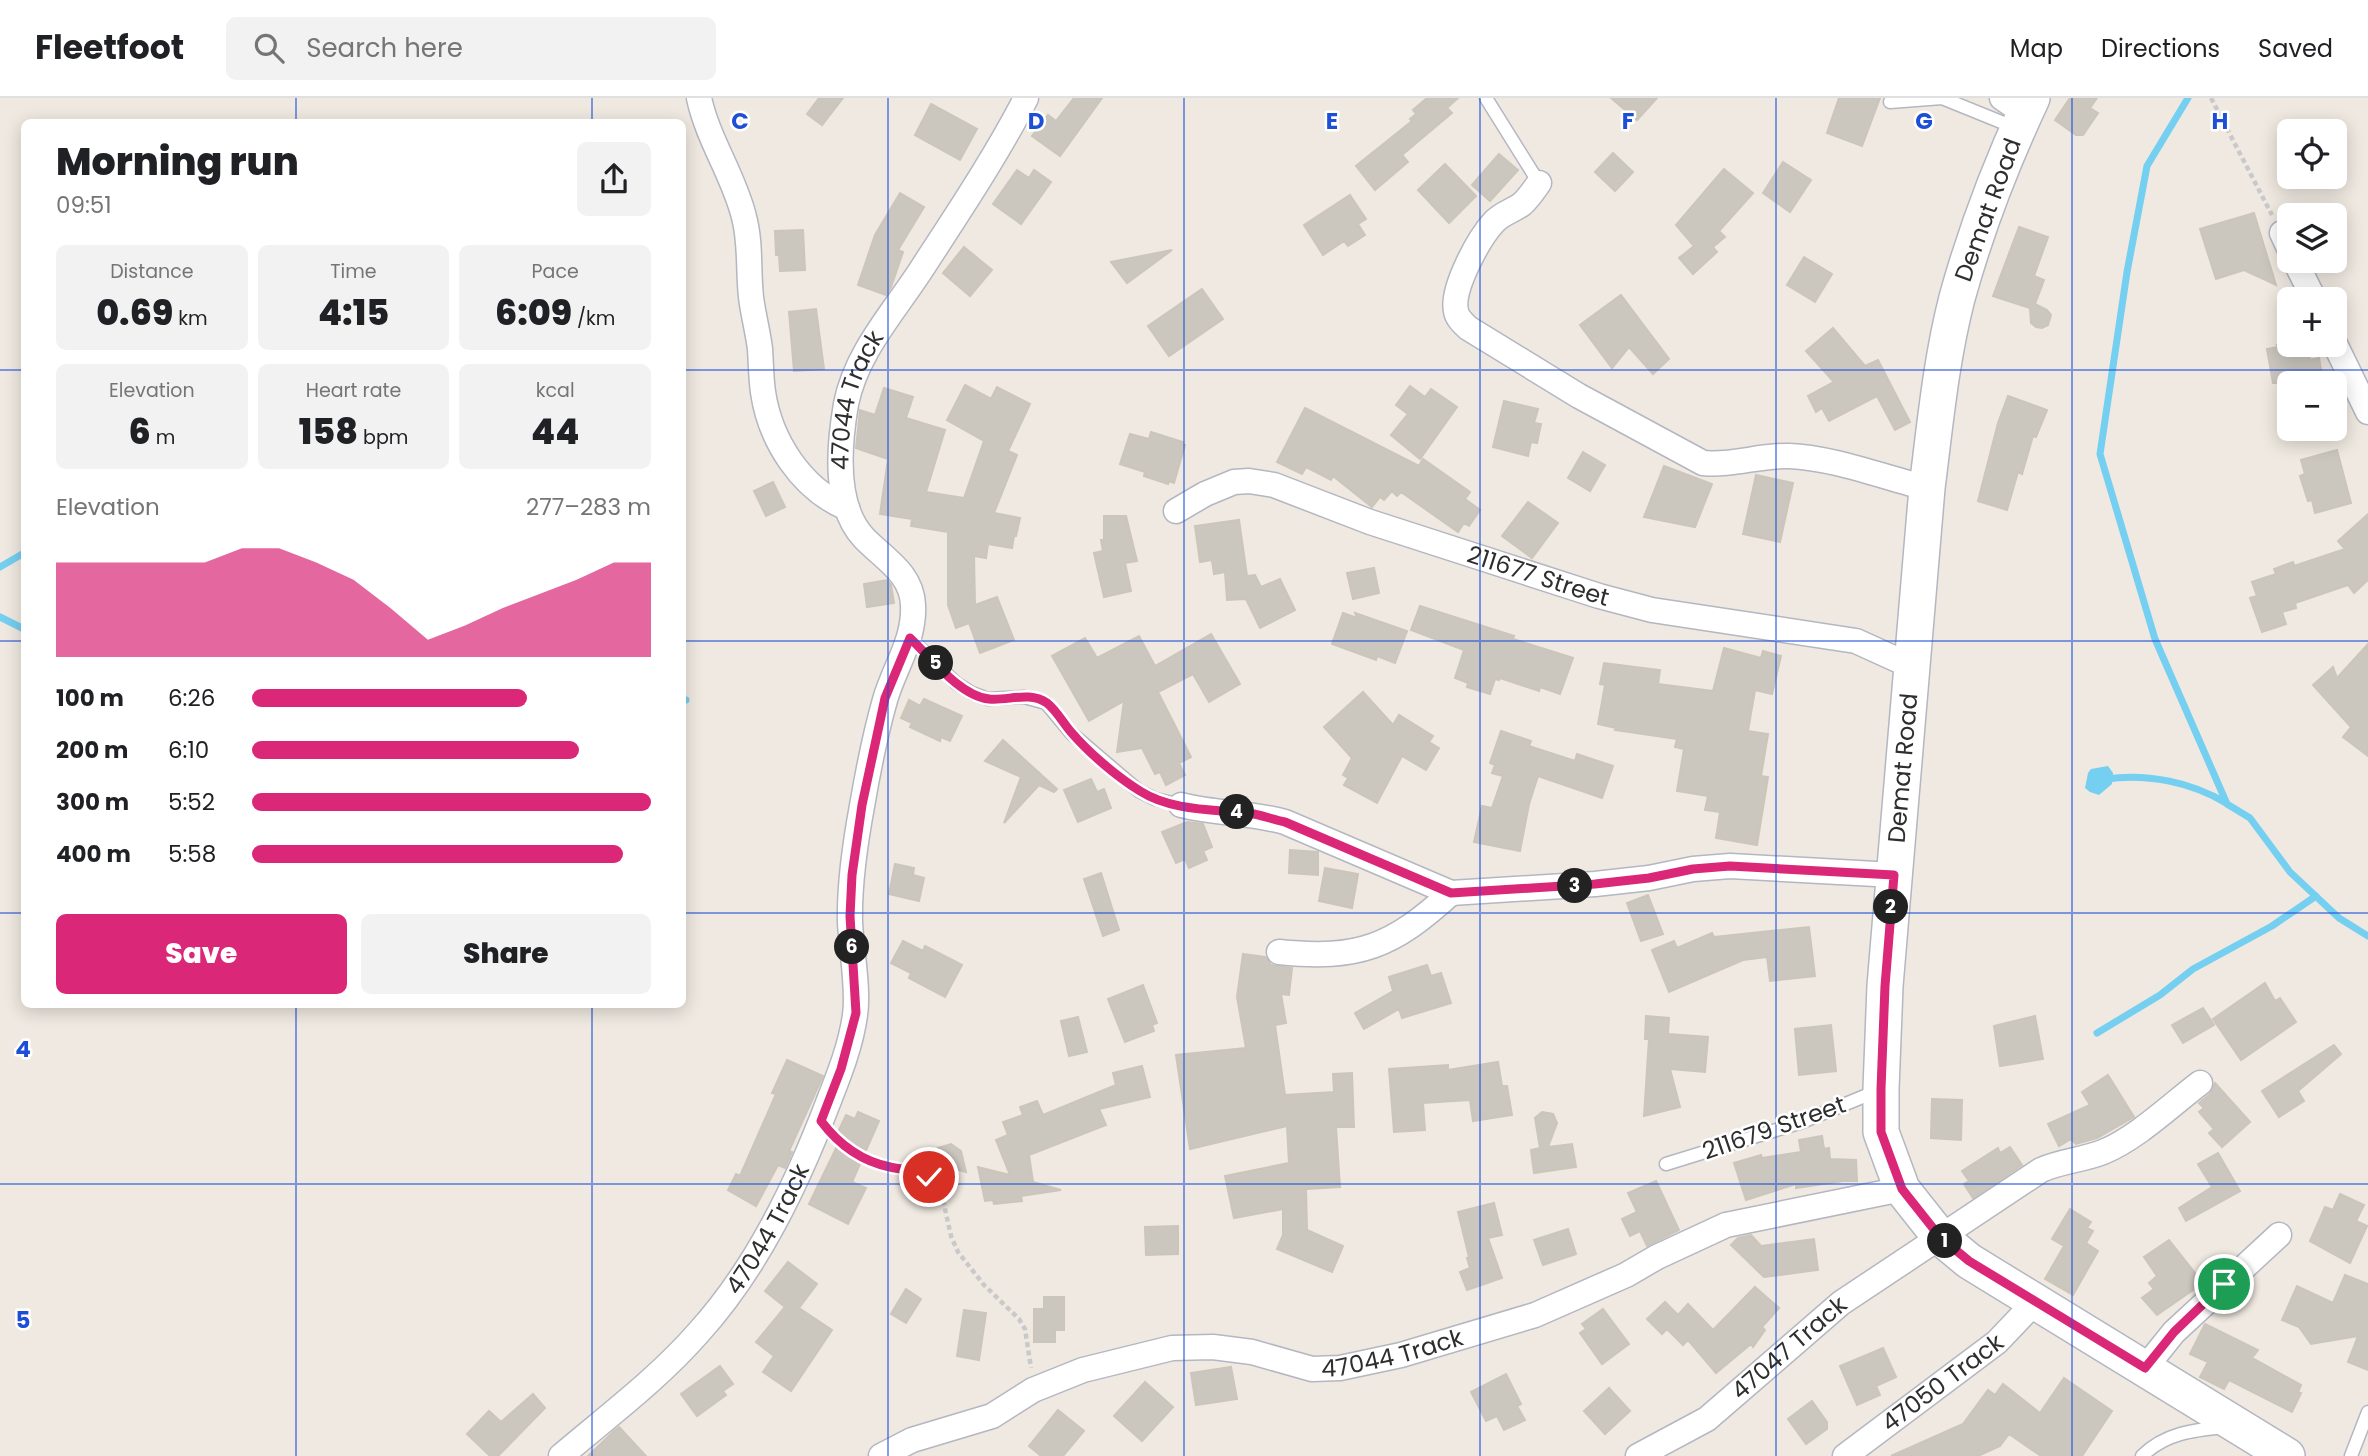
<!DOCTYPE html>
<meta charset="utf-8">
<style>
body{margin:0;font-family:Poppins,sans-serif;background:#f2f2f2;color:#202124;height:100vh;display:flex;flex-direction:column;font-size:26px;white-space:nowrap}
*{box-sizing:border-box;margin:0}
p{font-size:23px;color:#757577}
.icon{flex:none;width:38px;height:38px;fill:none;stroke:currentColor;stroke-width:2;stroke-linecap:round;stroke-linejoin:round}
.map{position:relative;flex:1;overflow:hidden}
.drawer{position:absolute;left:21px;top:21px;width:665px;height:889px;display:flex;flex-direction:column;background:#fff;border-radius:10px;box-shadow:0 4px 18px #0003}
.drawer>*{flex:none}
.controls{position:absolute;left:2277px;top:21px;display:grid;gap:14px}
.controls a{display:grid;place-items:center;width:70px;height:70px;border-radius:10px;background:#fff;box-shadow:0 4px 18px #0003;font-size:35px}
.pin{position:absolute;display:grid;place-items:center;width:60px;height:60px;color:#fff;margin:-30px;border:4px solid #fff;border-radius:50%;box-shadow:0 2px 7px #0007}
.km{position:absolute;width:35px;height:35px;margin:-18px;border-radius:50%;background:#222;color:#fff;font-size:19px;line-height:35px;text-align:center}
.round{display:grid;place-items:center;flex:none;width:74px;height:74px;border-radius:10px;background:#f2f2f2}
.head{display:flex;align-items:center;justify-content:space-between;height:119px;padding:0 35px}
h1{font-size:38px;font-weight:800;line-height:52px}
.metrics{display:grid;grid-template-columns:repeat(3,1fr);gap:10px;height:119px;padding:7px 35px}
.metrics div{display:grid;align-content:center;border-radius:10px;background:#f2f2f2;text-align:center}
.metrics b{font-size:35px;font-weight:800}
.metrics small{font-size:19px;font-weight:400}
.metrics p{font-size:19px}
.chart{height:196px;padding:14px 35px}
.chart p{display:flex;justify-content:space-between}
.chart svg{width:100%;height:126px;margin-top:7px;fill:#db2777;opacity:.7}
.primary-button{display:flex;gap:14px;margin-top:auto;padding:14px 35px}
.primary-button a{flex:1;height:80px;border-radius:10px;background:#db2777;color:#fff;font-size:28px;font-weight:800;line-height:80px;text-align:center}
.primary-button a+a{background:#f2f2f2;color:#202124}
ul{padding:0 35px;list-style:none;font-size:23px}
li{display:grid;grid-template-columns:112px 84px 1fr;align-items:center;height:52px}
li i{height:18px;border-radius:9px;background:#db2777}
header{display:flex;align-items:center;gap:42px;box-sizing:border-box;height:98px;padding:0 35px;background:#fff;border-bottom:2px solid #e0e0e0}
header strong{font-size:33px}
nav{display:flex;gap:38px;margin-inline-start:auto;font-size:24px}
.search{width:490px;height:63px;background:#f2f2f2;display:flex;align-items:center;gap:18px;box-sizing:border-box;padding:0 24px;border-radius:10px;color:#757577;font-size:26px}
.map>svg:first-child{display:block}
.water{fill:#75cff0}
.lines{fill:none;stroke-linecap:round;stroke-linejoin:round}
.stream{stroke:#75cff0;stroke-width:7}
.building{fill:#cbc7bf;stroke:#cbc5ba;stroke-width:2}
.lane-casing{stroke:#b4b7c1;stroke-width:15}
.street-casing{stroke:#b4b7c1;stroke-width:27}
.secondary-casing{stroke:#b4b7c1;stroke-width:38}
.path{stroke:#c9c9c9;stroke-width:4.5;stroke-dasharray:5 3.5;stroke-linecap:butt}
.lane{stroke:#fff;stroke-width:12}
.street{stroke:#fff;stroke-width:24}
.secondary{stroke:#fff;stroke-width:35}
.route-casing{stroke:#fff;stroke-width:14}
.route{stroke:#db2777;stroke-width:9}
.grid{fill:none;stroke:#1d4ed8;stroke-width:2;stroke-opacity:0.55}
.labels{text-anchor:middle;stroke-width:5;stroke-linejoin:round;paint-order:stroke}
.street-label{font-size:24px;fill:#2e2e2e;stroke:#fff}
.grid-label{font-size:23px;text-anchor:middle;font-weight:bold;fill:#1d4ed8;stroke:#fff;stroke-width:5;stroke-linejoin:round;paint-order:stroke}
</style>
<header>
<strong>Fleetfoot</strong>
<div class="search"><svg class="icon" aria-label="search" viewBox="0 0 24 24"><circle cx="10" cy="10" r="6"/><path d="M15 15l6 6"/></svg>Search here</div>
<nav><a>Map</a><a>Directions</a><a>Saved</a></nav>
</header>
<div class="map">
<svg width="2368" height="1358" viewBox="0 0 2368 1358">
<rect width="100%" height="100%" fill="#efe9e1"/>
<path class="water" d="M2108,668L2113,675L2112,686L2099,697L2090,694L2085,690L2088,675L2091,671Z"/>
<g class="lines">
<path class="stream" d="M2188,0L2147,68L2127,174L2100,356L2155,541L2227,706L2250,720L2290,774L2339,820L2368,838
M0,469L24,455
M0,519L24,531
M682,602H686
M2106,681C2147,675 2191,684 2226,705
M2097,935L2160,897L2193,871L2272,828L2316,798"/>
</g>
<path class="building" d="M819,0H843L822,27L807,16Z
M1074,0H1102L1060,58L1032,38L1048,17L1056,23Z
M1427,0H1458L1447,10L1452,15L1402,57L1408,64L1375,92L1356,68L1412,23L1410,21L1416,16L1413,12Z
M1611,0H1657L1637,22Z
M1839,0H1880L1862,48L1827,35Z
M2070,0H2097L2090,10L2098,15L2083,37H2076L2055,22Z
M931,6L977,31L960,62L915,37Z
M1613,55L1633,74L1615,93L1595,74Z
M1499,56L1518,72L1490,103L1472,87Z
M1783,64L1811,82L1790,114L1763,95Z
M1445,66L1476,98L1449,125L1418,92Z
M1724,71L1753,95L1719,133L1725,139L1713,149L1717,154L1693,176L1679,160L1694,148L1676,127Z
M1017,72L1029,80L1034,72L1051,84L1021,126L993,106Z
M900,95L924,109L898,152L903,154L891,189L886,197L858,187L875,137Z
M1350,97L1366,121L1358,126L1365,137L1348,148L1344,143L1323,157L1304,127Z
M2254,115L2276,187L2244,172L2216,181L2200,131Z
M2019,129L2048,139L2034,178L2044,182L2035,206L2047,212L2051,217L2048,227L2042,230L2036,229L2031,225L2030,210L1993,198Z
M803,132L805,172L780,173L779,157H776L775,133Z
M964,149L992,172L970,198L943,175Z
M1172,152L1127,185L1111,164Z
M1804,159L1832,176L1815,204L1787,187Z
M1202,191L1223,221L1169,258L1148,228Z
M1621,197L1669,261L1653,276L1629,249L1612,270L1580,227Z
M816,211L824,271L794,273L789,214Z
M1833,230L1865,268L1878,262L1910,324L1895,332L1877,298L1829,323L1822,310L1816,314L1808,298L1834,284L1806,253Z
M2277,247H2307L2310,262L2319,260L2322,278L2308,280V285H2273L2267,251L2278,249Z
M965,287L991,301L997,289L1030,306L1008,353L1017,357L994,415L1020,420L1016,438H1014L1012,450L988,446L986,460L974,458L975,507L997,499L1014,542L980,555L969,525L956,530L948,507V434L911,428L912,421L880,416L888,361L856,350L860,312L875,317L884,290L913,299L906,320L945,332L926,394L964,400L984,343L947,322Z
M1410,288L1425,299L1431,291L1457,309L1420,361L1391,337L1408,316L1396,307Z
M2008,298L2047,312L2036,339L2033,338L2022,376L2018,374L2007,412L1978,403L1998,325Z
M1504,303L1538,311L1534,325L1541,326L1537,345L1531,344L1528,358L1493,349Z
M1305,310L1419,368L1423,361L1470,394L1465,401L1480,412L1469,428L1464,425L1458,434L1401,394L1397,398L1392,393L1384,402L1380,399L1372,409L1333,378L1331,382L1306,369L1302,376L1277,364Z
M1151,334L1183,344L1182,346L1185,347L1174,385L1169,383L1168,386L1144,378L1145,374L1120,366L1130,336L1149,341Z
M2337,352L2351,405L2315,415L2312,402L2308,403L2300,378L2305,376L2301,362Z
M1583,354L1605,367L1590,393L1568,380Z
M1664,368L1712,386L1695,429L1644,419Z
M1756,377L1793,385L1780,444L1743,436Z
M773,384L785,409L766,418L754,393Z
M1528,404L1558,425L1532,460L1502,438Z
M2368,416V482L2354,495L2348,487L2295,505L2296,510L2282,514L2286,526L2262,534L2250,500L2257,498L2252,484L2276,476L2274,471L2293,464L2294,468L2345,451L2338,443Z
M1104,418H1126L1137,463L1125,465L1131,493L1104,499L1094,455L1103,453L1101,442H1104Z
M1239,422L1247,478L1255,477L1261,489L1280,481L1295,512L1260,530L1246,501L1227,502L1225,474L1214,476L1212,462L1200,464L1195,428Z
M1374,470L1379,495L1353,501L1347,475Z
M887,482L891,487L894,505L867,509L864,486Z
M1420,508L1514,538L1513,541L1573,560L1560,596L1540,589L1539,593L1500,580L1499,582L1495,581L1490,596L1467,589L1468,585L1455,580L1464,552L1411,532Z
M1343,515L1357,520L1355,515L1407,533L1395,565L1377,558L1376,562L1332,546Z
M1211,536L1240,586L1209,604L1193,576L1158,594L1191,659L1179,665L1185,677L1166,687L1160,674L1155,676L1142,650L1117,654L1124,603L1089,623L1052,558L1085,540L1097,560L1139,538L1155,568Z
M2368,546V658L2343,639L2351,629L2313,587L2333,569L2337,580Z
M1724,550L1761,560L1763,553L1781,558L1772,596L1755,592L1748,633L1768,636L1761,678L1768,679L1757,747L1716,740L1720,714L1705,712L1708,698L1677,693L1684,651L1675,649L1677,641L1615,632L1616,630L1598,626L1605,587L1600,586L1604,565L1660,572L1658,586L1713,593Z
M1363,594L1393,627L1399,617L1433,638L1429,644L1439,650L1426,672L1402,658L1377,705L1344,687L1348,680L1343,677L1352,660L1324,629Z
M924,601L962,618L950,643L941,639L940,643L910,629L912,625L901,620L909,602L920,608Z
M1501,633L1531,643L1529,648L1575,663L1577,656L1613,668L1602,700L1538,678L1529,706L1520,753L1474,744L1482,708L1492,710L1503,678L1492,675L1495,667L1490,665Z
M1003,642L1057,691L1054,694L1039,687L1004,725L1021,679L985,663Z
M1091,681L1097,694L1104,691L1111,710L1078,724L1064,692Z
M1187,724L1203,726L1212,749L1203,753L1207,762L1189,770L1185,761L1176,765L1162,734Z
M1290,752L1318,754V777L1289,775Z
M895,766L914,770L913,777L924,780L919,803L889,796Z
M1325,770L1358,776L1352,810L1319,803Z
M1101,775L1119,832L1103,838L1084,781Z
M1648,797L1663,836L1641,843L1627,805Z
M1809,829L1815,878L1770,883L1767,859L1743,862L1669,894L1652,852L1674,843L1677,850L1712,835L1714,839Z
M903,843L923,853L925,848L962,867L945,899L909,880L911,875L891,865Z
M1243,856L1265,859L1271,867L1292,870L1289,897L1281,896L1286,925L1275,927L1285,997L1334,994L1333,976L1352,975L1354,1029H1336L1340,1089L1306,1091L1307,1132L1343,1148L1332,1174L1277,1151L1283,1137V1111L1234,1120L1225,1078L1289,1065L1287,1028L1190,1051L1176,957L1246,950L1237,899Z
M1427,867L1431,878L1441,875L1451,905L1402,920L1399,911L1364,931L1355,915L1393,893L1389,879Z
M2265,885L2275,903L2280,900L2296,924L2241,962L2213,921Z
M1143,887L1157,925L1152,927L1154,933L1125,944L1108,901Z
M2203,910L2214,927L2183,945L2172,927Z
M1646,918L1669,920L1668,936L1708,939L1705,974L1670,971L1680,1009L1644,1018L1649,941H1645Z
M2035,918L2043,961L2000,968L1994,928Z
M1078,919L1087,954L1069,958L1061,923Z
M1831,927L1836,973L1799,977L1795,931Z
M2334,947L2341,956L2298,993L2304,1003L2279,1019L2262,993Z
M787,962L823,978L789,1053L792,1054L785,1070L778,1067L756,1108L728,1092L736,1076L740,1078L776,996L772,995Z
M1498,964L1502,988H1507L1512,1017L1473,1023L1470,1002L1423,1005L1425,1032L1394,1034L1389,971L1448,967V972Z
M1142,968L1150,999L1099,1011L1106,1027L1029,1057L1033,1084L1061,1092L1021,1098L1022,1103L994,1106L993,1102L985,1103L978,1069L1010,1077L996,1042L1008,1037L1003,1024L1023,1017L1020,1009L1037,1003L1043,1017L1116,987L1113,975Z
M2108,977L2134,1019L2097,1040L2076,1046L2071,1041L2059,1048L2048,1026L2090,1007L2082,994Z
M2215,985L2250,1024L2222,1049L2209,1035L2214,1031L2199,1014L2204,1010L2199,1005L2210,996Z
M1932,1001L1962,1002L1961,1042L1931,1040Z
M858,1014L879,1023L852,1084L866,1090L848,1126L809,1106L843,1036L838,1034L846,1017L855,1021Z
M1542,1014L1553,1016L1557,1025L1548,1049L1572,1046L1576,1069L1534,1075L1531,1052L1540,1050L1535,1020Z
M1822,1038L1824,1051L1829,1050L1830,1061L1856,1062L1857,1083H1843L1796,1090V1086L1746,1102L1734,1065L1761,1057L1762,1060L1801,1054L1799,1042Z
M951,1046L961,1053L966,1074L944,1068L940,1063L938,1050Z
M2010,1049L2022,1067L1973,1100L1964,1086L1969,1083L1962,1073L1998,1050L2000,1055Z
M2218,1055L2240,1093L2186,1123L2179,1110L2212,1089L2198,1066Z
M1656,1083L1679,1132L1647,1148L1640,1133L1630,1138L1622,1121L1637,1114L1628,1095Z
M2340,1096L2364,1107L2356,1123L2367,1128L2350,1165L2310,1143L2325,1109L2333,1112Z
M1494,1105L1502,1137L1488,1140L1502,1180L1467,1192L1460,1174L1470,1170L1467,1160L1469,1159L1458,1114Z
M2070,1111L2091,1124L2087,1130L2093,1133L2086,1145L2098,1153L2073,1197L2045,1181L2064,1148L2052,1141Z
M1178,1128V1156L1146,1157L1145,1129Z
M1568,1131L1576,1156L1543,1167L1534,1142Z
M1751,1137L1761,1148L1814,1141L1818,1172L1764,1179L1731,1147L1738,1140Z
M2169,1142L2203,1185L2157,1217L2142,1200L2154,1191L2149,1185L2157,1178L2144,1159Z
M788,1164L817,1186L799,1210L832,1232L791,1293L763,1274L774,1258L756,1244L785,1209L765,1193Z
M2345,1177L2368,1186V1272L2348,1264L2358,1238L2311,1246L2299,1229L2282,1222L2297,1188L2333,1205Z
M1755,1189L1779,1210L1762,1229L1765,1232L1753,1249L1751,1246L1716,1275L1688,1242L1683,1247L1667,1231L1662,1236L1647,1221L1665,1204L1678,1217L1688,1206L1713,1232Z
M906,1191L921,1201L906,1225L891,1216Z
M1044,1199H1064V1232H1055V1244H1034V1211H1044Z
M1603,1211L1629,1246L1602,1266L1580,1235L1586,1231L1582,1226Z
M964,1212L986,1215L979,1262L957,1258Z
M2205,1226L2258,1252L2252,1260L2301,1287L2298,1294L2301,1295L2292,1314L2229,1282L2224,1291L2200,1279L2208,1264L2190,1256Z
M1883,1250L1896,1279L1876,1288L1880,1297L1857,1307L1840,1268Z
M720,1268L733,1286L723,1293L726,1297L697,1318L681,1296Z
M1231,1269L1237,1301L1196,1307L1191,1275Z
M1506,1276L1521,1306L1517,1308L1525,1322L1504,1332L1497,1318L1486,1323L1471,1294Z
M2064,1280L2112,1313L2082,1358H2041L2009,1336L2000,1348L1978,1358H1891L1963,1326L1988,1292L1995,1297L2003,1286L2040,1315Z
M1145,1284L1173,1309L1142,1343L1114,1318Z
M1609,1290L1630,1313L1605,1336L1584,1313Z
M533,1296L545,1310L498,1358H490L467,1336L489,1313L501,1324Z
M1812,1303L1827,1324V1331L1806,1346L1788,1321Z
M1058,1312L1084,1333L1063,1358H1041L1029,1348Z
M619,1329L646,1358H588L614,1333Z"/>
<g class="lines">
<g class="lane-casing">
<path id="lane" d="M1486,0L1539,85
M1890,4L1942,0L2016,30
M910,540L956,585L972,595L988,601L1024,599L1046,605L1071,635L1139,693L1155,701L1181,707
M1666,1066L1802,1024L1877,993
M2142,1358C2165,1335 2194,1332 2225,1329
M2351,1358L2368,1314"/>
</g>
<g class="street-casing">
<g id="street">
<path d="M699,0C708,42 734,78 744,119C751,145 748,172 751,199C753,216 758,234 760,251C761,266 761,280 763,294C770,342 801,391 847,410"/>
<path d="M2002,0L2025,16"/>
<path d="M1539,85C1534,92 1528,101 1522,106C1513,113 1502,115 1494,124C1479,140 1451,191 1456,213C1457,220 1463,225 1468,230L1579,298L1703,365C1732,368 1760,357 1789,358C1835,360 1882,379 1927,390"/>
<path d="M2282,135L2289,150"/>
<path d="M2295,163L2314,201"/>
<path d="M2334,244L2368,314"/>
<path id="s1" d="M1176,413L1205,396L1234,384L1249,383L1274,387L1370,424L1599,498L1652,512L1856,543L1911,568"/>
<path d="M1181,707C1216,716 1249,714 1285,724L1451,795L1595,786L1649,780L1693,771L1730,768L1894,777"/>
<path d="M1279,854C1359,862 1392,849 1451,795"/>
<path d="M2145,1270L2174,1234L2279,1137"/>
<path id="s2" d="M561,1358C608,1318 658,1281 699,1234C757,1170 797,1086 828,1005C839,977 851,947 855,917C859,892 851,850 850,824C849,785 855,746 862,708C868,673 875,637 885,602C894,570 915,542 913,507C912,475 883,460 864,440C833,407 839,347 846,306C856,255 893,215 921,172C956,118 997,57 1026,0"/>
<path id="s3" d="M881,1358L912,1342L992,1318L1033,1292L1083,1272L1172,1250L1213,1249L1252,1254L1312,1271L1340,1270L1401,1257L1535,1217L1626,1177L1657,1159L1726,1127L1902,1091"/>
<path id="s4" d="M1638,1358L1707,1321L1841,1205L2041,1072C2061,1063 2083,1062 2103,1054C2137,1040 2171,1007 2200,985"/>
<path id="s5" d="M1845,1358L1997,1244L2035,1204"/>
</g>
</g>
<g class="secondary-casing">
<path id="secondary" d="M2032,0C2002,64 1976,131 1957,200C1941,262 1935,327 1927,390L1885,888L1881,991V1034L1902,1091L1940,1139L1969,1163L2287,1358"/>
</g>
<path class="path" d="M2211,0L2272,117
M838,1042L852,1054L870,1063L919,1074L935,1085L941,1093L951,1138L958,1154L984,1187L1019,1221L1025,1231L1031,1270"/>
<use href="#lane" class="lane"/>
<use href="#street" class="street"/>
<use href="#secondary" class="secondary"/>
</g>
<g class="lines">
<g class="route-casing">
<path id="route" d="M929,1079C917,1072 904,1072 890,1069C861,1063 839,1047 821,1023L841,971L856,915L850,818L852,777L862,707L885,600L910,540C930,559 960,598 989,601C1008,603 1029,593 1047,605C1057,613 1063,625 1071,634C1089,655 1116,678 1140,693C1173,714 1217,711 1254,716C1264,718 1275,722 1285,724L1451,795L1595,786L1649,780L1693,771L1730,768L1894,777L1885,888L1881,991V1034L1902,1091L1940,1139L1969,1163L2145,1270L2174,1234L2224,1186"/>
</g>
<use href="#route" class="route"/>
</g>
<path class="grid" d="M296,0V24M592,0V24M888,0V1358M1184,0V1358M1480,0V1358M1776,0V1358M2072,0V1358M0,272H24M682,272H2368M0,543H24M682,543H2368M0,815H24M682,815H2368M296,906V1358M592,906V1358M0,1086H2368"/>
<g class="labels">
<g class="street-label">
<text transform="translate(1988 112) rotate(-70)" y="8">Demat Road</text>
<text dy="8" stroke="none"><textPath href="#s2" startOffset="1192">47044 Track</textPath></text>
<text dy="8" stroke="none"><textPath href="#s1" startOffset="385">211677 Street</textPath></text>
<text transform="translate(1903 670) rotate(-85)" y="8">Demat Road</text>
<text transform="translate(1774 1030) rotate(-19)" y="8">211679 Street</text>
<text dy="8" stroke="none"><textPath href="#s2" startOffset="310">47044 Track</textPath></text>
<text dy="8" stroke="none"><textPath href="#s4" startOffset="187">47047 Track</textPath></text>
<text dy="8" stroke="none"><textPath href="#s3" startOffset="537">47044 Track</textPath></text>
<text dy="8" stroke="none"><textPath href="#s5" startOffset="122">47050 Track</textPath></text>
</g>
</g>
<g class="grid-label">
<text x="740" y="31">C</text>
<text x="1036" y="31">D</text>
<text x="1332" y="31">E</text>
<text x="1628" y="31">F</text>
<text x="1924" y="31">G</text>
<text x="2220" y="31">H</text>
<text x="23" y="959">4</text>
<text x="23" y="1230">5</text>
</g>
</svg>
<div class="controls">
<a><svg class="icon" aria-label="locate" viewBox="0 0 24 24"><circle cx="12" cy="12" r="6"/><path d="M12 2v4M12 18v4M2 12h4M18 12h4"/></svg></a>
<a><svg class="icon" aria-label="layers" viewBox="0 0 24 24"><path d="M12 4l9 5-9 5-9-5zM3 14l9 5 9-5"/></svg></a>
<a>+</a>
<a>−</a>
</div>
<div class="pin" style="left:2224px;top:1186px;background:#1e9e55"><svg class="icon" aria-label="arrive" viewBox="0 0 24 24"><path d="M6 21V4h12l-3 4 3 4H6"/></svg></div>
<div class="pin" style="left:929px;top:1079px;background:#d93025"><svg class="icon" aria-label="check" viewBox="0 0 24 24"><path d="M5 12l5 5 9-10"/></svg></div>
<b class="km" style="left:1945px;top:1143px">1</b>
<b class="km" style="left:1891px;top:809px">2</b>
<b class="km" style="left:1575px;top:788px">3</b>
<b class="km" style="left:1237px;top:714px">4</b>
<b class="km" style="left:936px;top:565px">5</b>
<b class="km" style="left:852px;top:849px">6</b>
<section class="drawer">
<div class="head"><div><h1>Morning run</h1><p>09:51</p></div><a class="round"><svg class="icon" aria-label="share" viewBox="0 0 24 24"><path d="M12 15V3M7 8l5-5 5 5M5 13v7h14v-7"/></svg></a></div>
<div class="metrics">
<div><p>Distance</p><b>0.69<small> km</small></b></div>
<div><p>Time</p><b>4:15</b></div>
<div><p>Pace</p><b>6:09<small> /km</small></b></div>
</div>
<div class="metrics">
<div><p>Elevation</p><b>6<small> m</small></b></div>
<div><p>Heart rate</p><b>158<small> bpm</small></b></div>
<div><p>kcal</p><b>44</b></div>
</div>
<div class="chart"><p><span>Elevation</span>277–283 m</p>
<svg viewBox="0 0 160 44" preserveAspectRatio="none"><path d="M0 44V11L10 11L20 11L30 11L40 11L50 6L60 6L70 11L80 17L90 27L100 38L110 33L120 27L130 22L140 17L150 11L160 11V44z"/></svg>
</div>
<ul>
<li><b>100 m</b>6:26<i style="width:69%"></i></li>
<li><b>200 m</b>6:10<i style="width:82%"></i></li>
<li><b>300 m</b>5:52<i style="width:100%"></i></li>
<li><b>400 m</b>5:58<i style="width:93%"></i></li>
</ul>
<div class="primary-button"><a>Save</a><a>Share</a></div>
</section>
</div>
